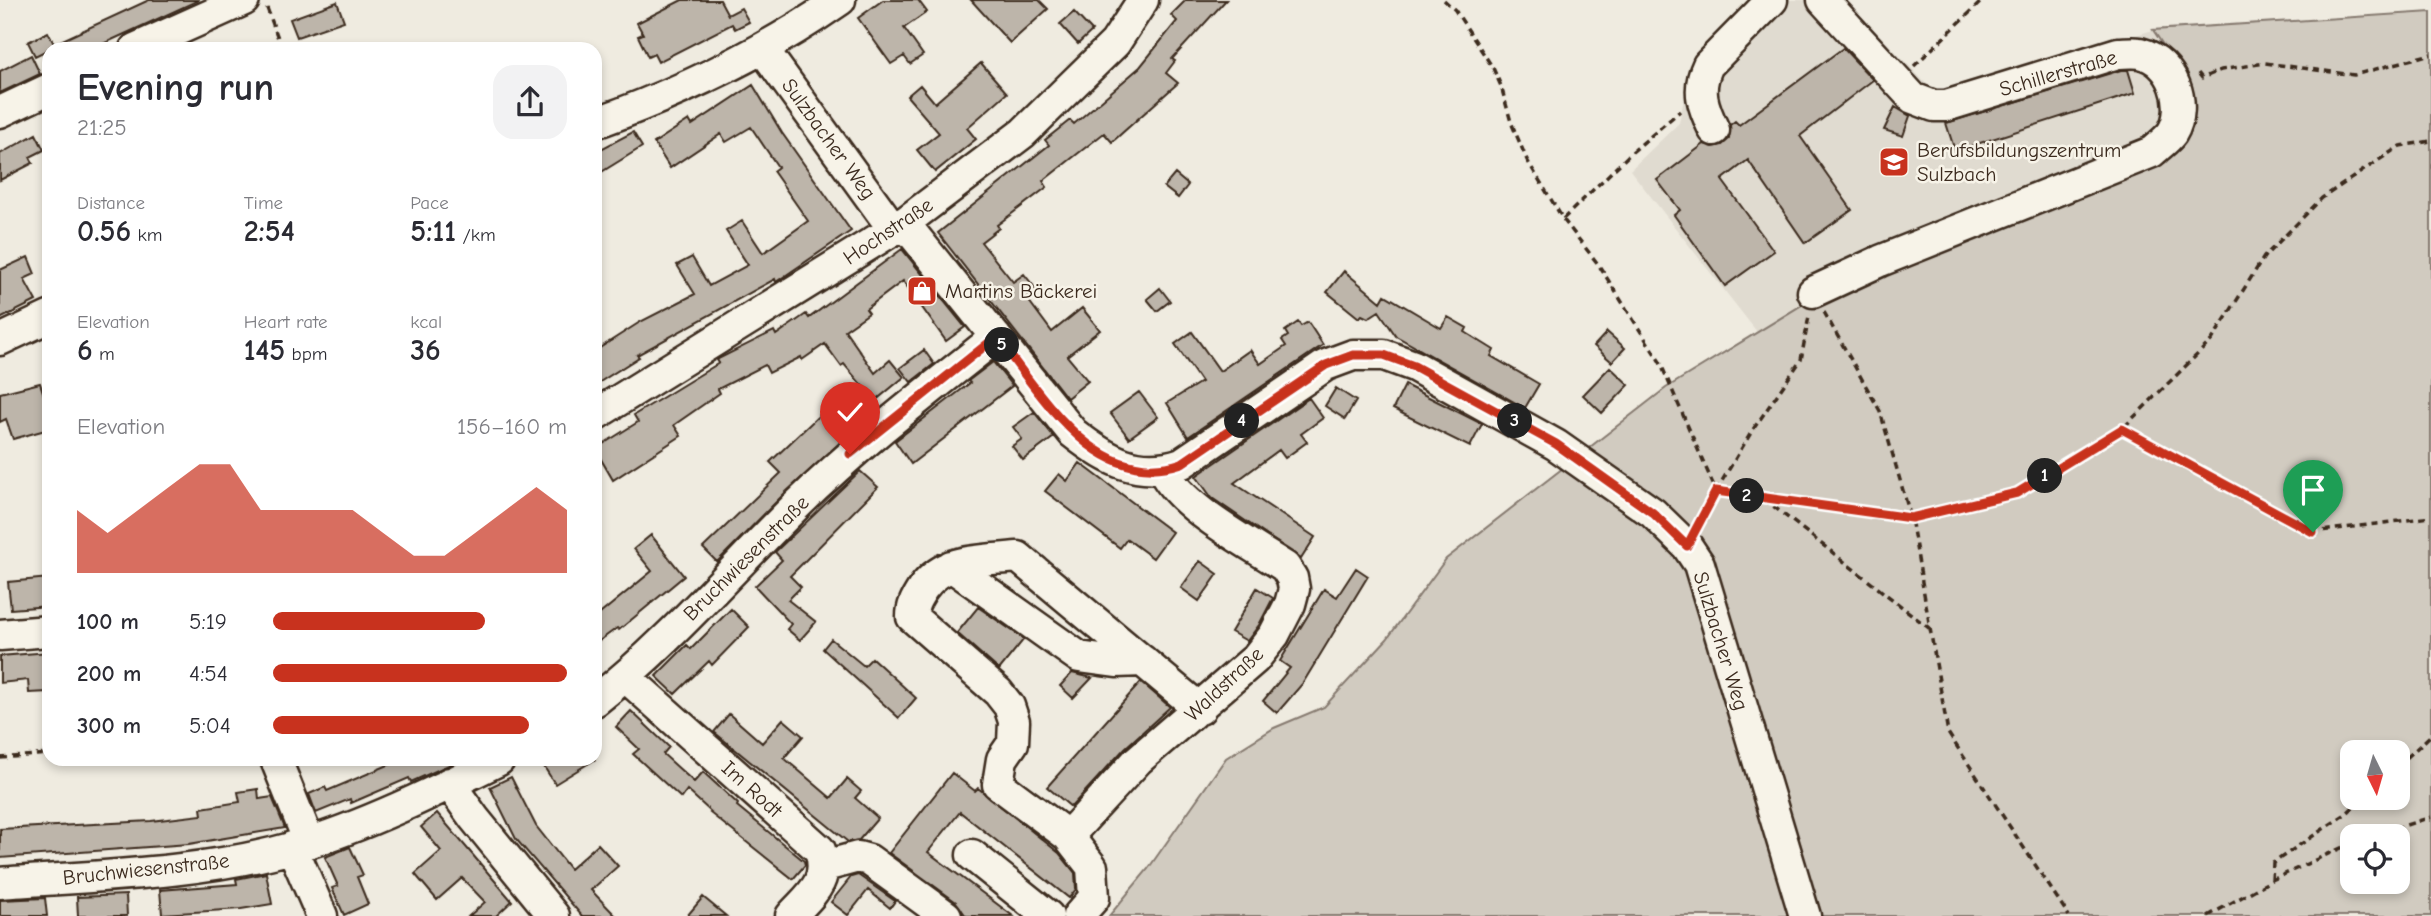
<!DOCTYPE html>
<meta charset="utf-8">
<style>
body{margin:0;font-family:"Comic Neue",sans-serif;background:#f2f2f3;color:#2b2b33;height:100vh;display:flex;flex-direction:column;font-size:26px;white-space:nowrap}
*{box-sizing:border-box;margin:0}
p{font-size:23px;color:#7c7c81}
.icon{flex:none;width:38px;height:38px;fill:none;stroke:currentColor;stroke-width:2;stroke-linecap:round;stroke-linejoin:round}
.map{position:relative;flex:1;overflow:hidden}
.sheet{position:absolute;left:42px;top:42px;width:560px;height:724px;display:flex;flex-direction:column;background:#fff;border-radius:21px;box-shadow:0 4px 10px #0003}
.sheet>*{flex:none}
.needle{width:46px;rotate:175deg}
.fabs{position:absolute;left:2340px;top:740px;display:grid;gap:14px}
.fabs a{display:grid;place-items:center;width:70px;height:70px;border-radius:14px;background:#fff;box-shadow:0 4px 10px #0003;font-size:35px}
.pin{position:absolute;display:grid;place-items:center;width:60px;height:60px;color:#fff;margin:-72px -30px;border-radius:50% 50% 50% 0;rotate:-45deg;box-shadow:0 0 7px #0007}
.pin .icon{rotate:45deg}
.km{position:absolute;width:35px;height:35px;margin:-18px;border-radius:50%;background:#222;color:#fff;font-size:19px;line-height:35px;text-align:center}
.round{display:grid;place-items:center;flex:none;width:74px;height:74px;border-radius:21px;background:#f2f2f3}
.headline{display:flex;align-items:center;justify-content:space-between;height:119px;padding:0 35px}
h1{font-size:38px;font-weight:800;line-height:52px}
.stats{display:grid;grid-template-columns:repeat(3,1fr);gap:10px;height:119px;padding:7px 35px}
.stats div{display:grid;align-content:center}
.stats b{font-size:30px;font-weight:800}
.stats small{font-size:19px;font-weight:400}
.stats p{font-size:19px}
.chart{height:196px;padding:14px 35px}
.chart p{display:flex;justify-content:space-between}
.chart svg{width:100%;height:126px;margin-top:7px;fill:#c8321e;opacity:.7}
ul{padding:0 35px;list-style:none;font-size:23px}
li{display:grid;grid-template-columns:112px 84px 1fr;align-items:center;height:52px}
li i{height:18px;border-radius:9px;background:#c8321e}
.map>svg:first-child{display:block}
.built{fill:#e0dbd0}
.green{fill:#d1cbc0;stroke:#867a6f;stroke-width:2;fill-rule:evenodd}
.building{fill:#bdb5aa;stroke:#3b2a1e;stroke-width:2}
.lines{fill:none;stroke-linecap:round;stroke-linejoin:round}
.minor-casing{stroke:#3b2a1e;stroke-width:35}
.path{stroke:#3b2a1e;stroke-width:3.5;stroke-dasharray:7 5;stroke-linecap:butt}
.minor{stroke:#f7f3e8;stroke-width:30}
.route-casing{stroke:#fff;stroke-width:14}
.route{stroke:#c8321e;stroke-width:9}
.labels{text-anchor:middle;stroke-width:5;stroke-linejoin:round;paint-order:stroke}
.street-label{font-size:21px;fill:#3b2a1e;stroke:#f7f3e8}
.poi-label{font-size:21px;fill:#3b2a1e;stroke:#f7f3e8;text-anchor:start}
</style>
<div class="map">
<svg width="2431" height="916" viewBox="0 0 2431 916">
<rect width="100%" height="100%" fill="#efebe0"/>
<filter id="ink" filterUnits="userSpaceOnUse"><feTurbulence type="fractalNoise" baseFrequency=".0143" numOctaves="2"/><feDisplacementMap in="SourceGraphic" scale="14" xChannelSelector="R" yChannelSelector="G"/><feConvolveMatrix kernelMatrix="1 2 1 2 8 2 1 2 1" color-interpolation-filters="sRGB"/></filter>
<g filter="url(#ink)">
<path class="built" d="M1750,0H1846L1936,94L2153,30L2178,67L2192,108L2186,140L2168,155L1820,294L1757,332L1630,170L1679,123L1689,75Z"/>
<path class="green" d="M2431,12V916H1109L1148,869L1226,758L1274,728L1324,707L1387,639L1446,559L1666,388L1820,294L2168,155L2186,140L2191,108L2178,67L2153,30ZM2352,752H2398V798H2352ZM2352,836H2398V882H2352Z"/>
<path class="building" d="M149,0H199L92,49H49L35,56L28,42L48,32L54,44Z
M682,0H720L728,15L741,8L749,22L735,29L732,24L658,62L654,54L648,57L638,36L643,34L637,23Z
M883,0H918L927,12L904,28L923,55L910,64L904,56L891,64L858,18Z
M971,0H1039L1048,9L1010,43Z
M1186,0H1226L1172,59L1175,61L1166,73L1178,83L1112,142L1104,133L1043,181L1047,187L997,225L999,228L981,242L1013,282L1024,274L1036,289L1026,297L1052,332L1082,308L1100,330L1067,356L1088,381L1067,398L938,233L1049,145L1045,140L1070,120L1074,124L1140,67L1177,21L1171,15Z
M337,2L344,21L297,37L290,19Z
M1074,12L1092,31L1078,44L1060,24Z
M1843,48L1873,80L1800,136L1852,210L1805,243L1748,160L1722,180L1774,251L1725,286L1674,215L1680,210L1657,180L1704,144L1713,147L1722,145L1729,139L1730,125L1735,121L1739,125Z
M31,55L40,74L0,93V71Z
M981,63L1007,93L967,128L976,139L935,172L917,150L939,133L907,96L920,85L935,103Z
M2121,70H2128L2135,93L1955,151L1946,123Z
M753,85L782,133L851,231L776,282L775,279L637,355L639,357L595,385V351L640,322L695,294L677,265L692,257L709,286L748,265L726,231L742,221L763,253L808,221L773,171L778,167L751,127L726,142L721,134L670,168L654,143L689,120L692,125Z
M1895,107L1910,116L1903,136L1884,130Z
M633,132L642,147L595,176V152Z
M36,134L44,150L30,157L33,163L0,180V154Z
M1175,174L1188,185L1178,198L1164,187Z
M902,249L965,327L946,341L903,281L866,309L869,313L845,330L875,373L890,360L904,377L875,401L844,364L841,366L825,344L802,360L801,357L769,373L765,365L718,389L720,393L674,425L681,436L613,480L595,449L638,422L634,415L719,363L717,360L720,358L774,331L776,335L806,314L809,318Z
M28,257L35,274L24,279L36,301L0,319V270Z
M1344,271L1381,302L1385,295L1441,328L1448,317L1467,328L1465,332L1494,350L1491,356L1539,384L1525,408L1396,336L1379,311L1368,318L1362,315L1359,318L1327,292Z
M1160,288L1170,301L1157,311L1147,299Z
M1298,322L1301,326L1308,322L1323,345L1188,437L1167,403L1201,382L1175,344L1192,332L1220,371L1250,350L1260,364L1286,346L1282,340L1288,336L1285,331Z
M1607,332L1625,348L1612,362L1594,346Z
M924,350L934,364L911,382L900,368Z
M993,362L1012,386L911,464L895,441L970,383L968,381Z
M1610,367L1629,385L1602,413L1583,395Z
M40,383L44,395L49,394V429L13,439L6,419L0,422V393Z
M1405,385L1482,424L1470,447L1393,409Z
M1336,388L1356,401L1345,419L1325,406Z
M1139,392L1158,417L1129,438L1110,413Z
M1309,398L1323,418L1301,434L1307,442L1285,458L1279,450L1234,483L1315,537L1301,559L1212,498L1196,476Z
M830,405H836L857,427L785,493L717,562L703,548L781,473L770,462Z
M1034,412L1054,437L1023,460L1012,446L1022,439L1013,427Z
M1080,463L1172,532L1153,558L1127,539L1120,548L1045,491L1059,474L1067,481Z
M860,471L878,487L790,576L801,587L788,600L816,622L800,640L787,629L791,624L755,586L782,560L775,552Z
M651,535L684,576L619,630L617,628L595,644V618L652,571L634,549Z
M1200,561L1218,574L1199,601L1181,588Z
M1356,568L1368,576L1303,683L1277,713L1263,701L1290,668L1280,661L1324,589L1337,597Z
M49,578V606L11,609L8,582Z
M1257,588L1273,598L1259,625L1247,641L1231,632Z
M978,607L1024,639L999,670L957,633Z
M731,609L749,627L712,665L709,661L675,694L656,676L687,645L691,649Z
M831,639L864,666L872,658L916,698L899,718L823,649Z
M49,652V692L29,693L28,680L0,683V656Z
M1072,673L1092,678L1073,698L1060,686Z
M1141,682L1170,707L1125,748L1071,807L1047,787Z
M631,711L669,747L663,754L694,782L703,772L738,804L737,806L804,861L805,865L793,879L710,813L711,812L687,790L681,798L633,754L639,749L616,727Z
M729,714L762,743L783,719L803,736L784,758L831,798L847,779L861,791L855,798L878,818L859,840L848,842L714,732Z
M400,760H460L411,782L409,778L351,803L350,799L316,813L309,794L325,787L327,791Z
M552,760H594L555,784L543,765Z
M952,773L975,791L978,788L1059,853L1075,873L1076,889L1069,898L960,812L928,852L1013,916H966L956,902L889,853Z
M511,777L536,826L570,869L598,844L618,866L591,890L616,916H582L516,839L490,787Z
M258,789L259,799L272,797L285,828L189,844L0,858V829L151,821L202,815L201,808L240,802L238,792Z
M437,813L512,901L496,916H469L485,902L462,878L437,900L415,874L441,851L421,827Z
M350,847L363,875L357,877L368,904L344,915L332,888L338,886L325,857Z
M266,873L272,904L241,909L162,914L160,890L237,884L236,879Z
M858,875L895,901L890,908L868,890L848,915L831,902L851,877Z
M126,895L127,916H78L77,897Z
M703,897L726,916H687Z
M45,898L47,916H0V900Z"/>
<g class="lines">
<g class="minor-casing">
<path id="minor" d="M135,49L244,0
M763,49L894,230
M0,112L49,89
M595,123C682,92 764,53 840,0
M1714,130C1703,107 1696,90 1708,65L1772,0
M904,223L1073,433C1107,460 1138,478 1182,463L1326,365L1353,355H1384L1414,366L1556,445L1653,513L1687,546L1699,564L1805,916
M1813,292L1880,261L2152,152C2158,146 2167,140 2172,133C2189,105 2173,61 2140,53C2133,52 2124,53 2118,53L1946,106H1934L1913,98L1823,0
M0,340L49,317
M595,415L904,223L1023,133L1115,43L1143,0
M951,566L1079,657L1116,662L1143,661
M0,635L49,631
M626,677L820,850C830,882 811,894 791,916
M595,701C669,643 730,571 797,505C859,444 928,391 996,337
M276,760L309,842
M449,783L474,818L554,916
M1068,836L1138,760L1255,659L1274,635L1290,604L1294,589L1292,578L1285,567C1249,543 1181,508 1163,470
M292,847L322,916
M972,855L1048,916
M825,866L858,857L869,860L946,916
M0,883C96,876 201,874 295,847C365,826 434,792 499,760
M1078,916L1094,898L1092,867L1068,836L998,784L1002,759L1013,743L1014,721L1009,706L998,692L912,617C912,605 916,599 923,588C946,557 982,561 1018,557L1200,709"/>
</g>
<path class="path" d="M1444,0L1455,10L1493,68L1501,86L1511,122L1527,160L1563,219L1598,264L1660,362L1716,491
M267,8L282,49
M1914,66L1983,0
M2198,73L2202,78L2221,70L2265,63L2354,75L2431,54
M1563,219L1631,153L1680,111
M1824,312L1880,411L1911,518L1948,733L2069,916
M2122,429L2313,532L2431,517
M1716,491L1752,431L1801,360L1809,316
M1764,499L1929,628
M1700,523L1716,491L1911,518L2017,493L2122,429L2212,340L2264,257L2322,198L2400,146L2431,141
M0,758L49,754
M2398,766L2431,735
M2372,836L2431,817
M2272,880L2273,863L2347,813L2363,798
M2208,916L2272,880L2352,843"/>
<use href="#minor" class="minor"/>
</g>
</g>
<g class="lines" filter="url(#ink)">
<g class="route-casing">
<path id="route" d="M850,454L996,337C1042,394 1096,492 1182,463L1326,365L1353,355H1384L1414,366L1556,444L1653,513L1687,546L1716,491L1911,518L2017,493L2122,429L2313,532"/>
</g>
<use href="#route" class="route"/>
</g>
<defs>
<g id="school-square" transform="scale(1.575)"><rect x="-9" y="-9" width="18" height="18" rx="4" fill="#c8321e" stroke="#f7f3e8"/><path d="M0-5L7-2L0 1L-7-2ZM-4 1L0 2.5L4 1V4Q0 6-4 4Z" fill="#fff"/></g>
<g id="shop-square" transform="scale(1.575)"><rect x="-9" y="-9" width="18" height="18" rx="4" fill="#c8321e" stroke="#f7f3e8"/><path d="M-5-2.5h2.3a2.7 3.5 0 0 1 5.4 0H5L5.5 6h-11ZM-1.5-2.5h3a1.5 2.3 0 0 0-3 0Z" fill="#fff"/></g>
</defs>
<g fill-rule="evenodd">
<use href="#school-square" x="1894" y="162"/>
<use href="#shop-square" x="922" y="291"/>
</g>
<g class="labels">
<g class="street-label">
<text transform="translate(2058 73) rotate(-16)" y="7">Schillerstraße</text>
<text transform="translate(829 139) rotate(54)" y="7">Sulzbacher Weg</text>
<text transform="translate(888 231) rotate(-34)" y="7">Hochstraße</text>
<text transform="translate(746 558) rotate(-45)" y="7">Bruchwiesenstraße</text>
<text transform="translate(1721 641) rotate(73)" y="7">Sulzbacher Weg</text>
<text transform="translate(1224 684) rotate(-43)" y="7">Waldstraße</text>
<text transform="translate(752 789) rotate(42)" y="7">Im Rodt</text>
<text transform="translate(146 869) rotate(-6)" y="7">Bruchwiesenstraße</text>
</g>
<g class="poi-label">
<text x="1917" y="157">Berufsbildungszentrum<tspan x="1917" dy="24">Sulzbach</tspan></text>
<text x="945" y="298">Martins Bäckerei</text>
</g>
</g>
</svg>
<div class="fabs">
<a><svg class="needle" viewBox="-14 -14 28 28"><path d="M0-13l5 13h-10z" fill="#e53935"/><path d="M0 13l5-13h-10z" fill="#7c7c81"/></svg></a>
<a><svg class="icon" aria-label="locate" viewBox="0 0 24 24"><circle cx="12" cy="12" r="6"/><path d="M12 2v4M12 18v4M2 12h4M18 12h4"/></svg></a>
</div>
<div class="pin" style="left:2313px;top:532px;background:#1e9e55"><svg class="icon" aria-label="arrive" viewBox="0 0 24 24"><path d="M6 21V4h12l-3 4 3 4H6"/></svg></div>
<div class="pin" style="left:850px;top:454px;background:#d93025"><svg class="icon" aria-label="check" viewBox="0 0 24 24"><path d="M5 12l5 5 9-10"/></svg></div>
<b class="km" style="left:2045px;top:476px">1</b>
<b class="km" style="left:1747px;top:496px">2</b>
<b class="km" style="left:1515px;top:421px">3</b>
<b class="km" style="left:1242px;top:421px">4</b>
<b class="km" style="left:1002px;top:345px">5</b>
<section class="sheet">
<div class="headline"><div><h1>Evening run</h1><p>21:25</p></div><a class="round"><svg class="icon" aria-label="share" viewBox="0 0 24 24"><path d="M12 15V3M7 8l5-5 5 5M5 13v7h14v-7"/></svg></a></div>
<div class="stats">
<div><p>Distance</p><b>0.56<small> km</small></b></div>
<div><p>Time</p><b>2:54</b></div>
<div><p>Pace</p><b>5:11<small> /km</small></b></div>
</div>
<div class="stats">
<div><p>Elevation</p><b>6<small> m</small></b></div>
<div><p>Heart rate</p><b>145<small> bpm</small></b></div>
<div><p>kcal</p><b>36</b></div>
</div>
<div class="chart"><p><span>Elevation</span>156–160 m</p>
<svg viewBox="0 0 160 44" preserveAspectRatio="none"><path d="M0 44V22L10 30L20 22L30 14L40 6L50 6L60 22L70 22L80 22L90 22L100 30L110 38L120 38L130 30L140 22L150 14L160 22V44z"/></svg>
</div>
<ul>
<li><b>100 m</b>5:19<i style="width:72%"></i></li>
<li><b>200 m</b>4:54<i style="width:100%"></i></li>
<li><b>300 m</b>5:04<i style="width:87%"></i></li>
</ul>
</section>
</div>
